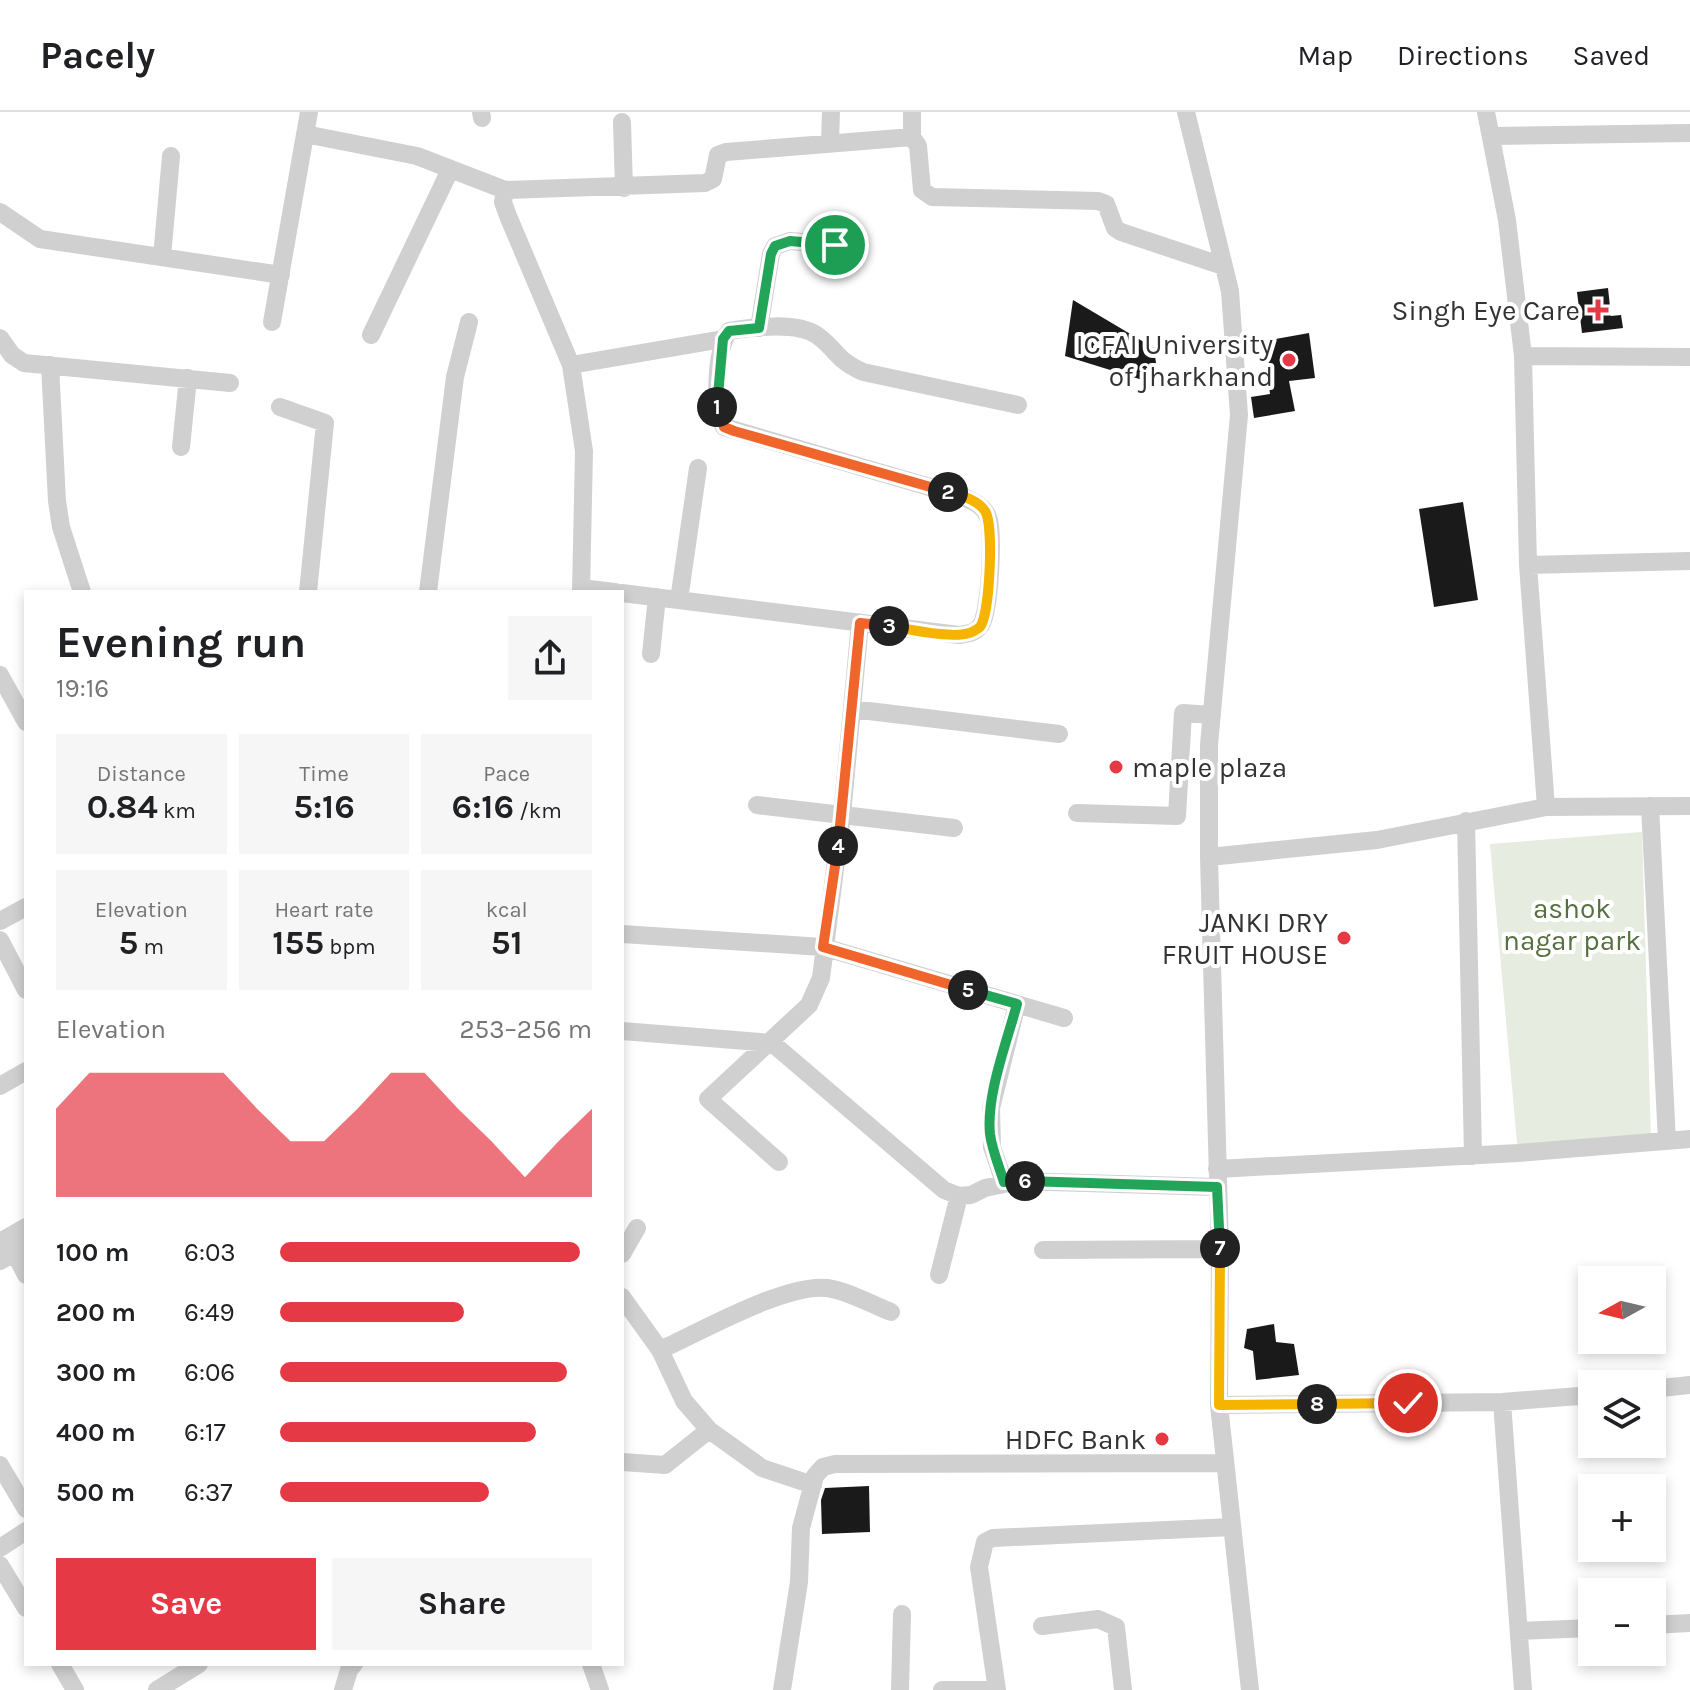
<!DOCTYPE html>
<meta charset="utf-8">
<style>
body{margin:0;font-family:Karla,sans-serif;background:#f6f6f6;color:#202124;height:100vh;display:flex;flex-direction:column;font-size:30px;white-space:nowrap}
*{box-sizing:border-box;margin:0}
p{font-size:26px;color:#757577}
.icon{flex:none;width:44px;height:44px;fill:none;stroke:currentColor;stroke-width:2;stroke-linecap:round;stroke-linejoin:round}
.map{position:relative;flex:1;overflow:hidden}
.drawer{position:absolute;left:24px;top:478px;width:600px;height:1076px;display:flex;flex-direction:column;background:#fff;border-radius:0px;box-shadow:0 4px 12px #0003}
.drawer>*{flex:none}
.needle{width:52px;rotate:262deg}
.buttons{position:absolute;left:1578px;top:1154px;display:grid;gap:16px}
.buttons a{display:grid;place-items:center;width:88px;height:88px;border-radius:0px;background:#fff;box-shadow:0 4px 12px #0003;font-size:40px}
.pin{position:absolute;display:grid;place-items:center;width:68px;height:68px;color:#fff;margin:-34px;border:4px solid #fff;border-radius:50%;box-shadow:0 2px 8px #0007}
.km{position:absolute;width:40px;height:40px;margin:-20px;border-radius:50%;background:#222;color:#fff;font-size:22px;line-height:40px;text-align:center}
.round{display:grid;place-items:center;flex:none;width:84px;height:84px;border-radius:0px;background:#f6f6f6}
.overview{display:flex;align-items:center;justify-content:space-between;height:136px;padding:0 32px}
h1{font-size:44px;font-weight:700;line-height:60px}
.figures{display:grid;grid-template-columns:repeat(3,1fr);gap:12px;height:136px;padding:8px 32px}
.figures div{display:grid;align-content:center;border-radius:0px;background:#f6f6f6;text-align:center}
.figures b{font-size:34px;font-weight:700}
.figures small{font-size:22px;font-weight:400}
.figures p{font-size:22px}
.chart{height:224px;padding:16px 32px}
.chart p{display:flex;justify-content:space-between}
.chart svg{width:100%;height:144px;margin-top:8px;fill:#e63946;opacity:.7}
.button{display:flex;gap:16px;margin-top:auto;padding:16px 32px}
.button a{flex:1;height:92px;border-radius:0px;background:#e63946;color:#fff;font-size:32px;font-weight:700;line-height:92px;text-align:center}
.button a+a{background:#f6f6f6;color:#202124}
ul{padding:0 32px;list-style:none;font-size:26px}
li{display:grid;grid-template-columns:128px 96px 1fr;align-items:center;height:60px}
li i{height:20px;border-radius:10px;background:#e63946}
header{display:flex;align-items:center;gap:48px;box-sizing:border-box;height:112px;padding:0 40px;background:#fff;border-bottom:2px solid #e0e0e0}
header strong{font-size:38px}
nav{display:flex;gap:44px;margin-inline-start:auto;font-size:28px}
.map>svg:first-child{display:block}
.green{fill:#e6ecdf}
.building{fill:#1a1a1a}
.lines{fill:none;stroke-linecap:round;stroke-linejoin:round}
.minor{stroke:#d0d0d0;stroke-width:18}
.split-1-casing{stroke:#fff;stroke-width:16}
.split-2-casing{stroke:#fff;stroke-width:16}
.split-3-casing{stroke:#fff;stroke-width:16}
.split-4-casing{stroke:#fff;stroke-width:16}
.split-5-casing{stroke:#fff;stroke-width:16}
.split-6-casing{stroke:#fff;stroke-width:16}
.split-7-casing{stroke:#fff;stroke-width:16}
.split-8-casing{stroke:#fff;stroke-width:16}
.split-9-casing{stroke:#fff;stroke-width:16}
.split-1{stroke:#22a559;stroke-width:10}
.split-2{stroke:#f0652b;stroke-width:10}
.split-3{stroke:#f5b400;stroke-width:10}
.split-4{stroke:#f0652b;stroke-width:10}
.split-5{stroke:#f0652b;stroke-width:10}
.split-6{stroke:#22a559;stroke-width:10}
.split-7{stroke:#22a559;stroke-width:10}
.split-8{stroke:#f5b400;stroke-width:10}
.split-9{stroke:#f5b400;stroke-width:10}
.poi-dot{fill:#e63946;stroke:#fff;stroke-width:3}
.labels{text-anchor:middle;stroke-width:8;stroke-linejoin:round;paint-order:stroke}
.poi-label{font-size:28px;fill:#333;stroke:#fff;text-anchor:end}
.park-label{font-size:28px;fill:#56703f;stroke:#fff}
</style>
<header>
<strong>Pacely</strong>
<nav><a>Map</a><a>Directions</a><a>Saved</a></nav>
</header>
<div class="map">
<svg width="1690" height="1578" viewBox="0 0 1690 1578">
<rect width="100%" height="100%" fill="#fff"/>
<path class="green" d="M1642,720L1651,1028L1518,1041L1490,732Z"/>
<path class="building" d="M1608,176L1611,204L1621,203L1623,216L1582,221L1577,180Z
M1073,188L1154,236L1156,251L1149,270L1065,244Z
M1309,221L1315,266L1289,269L1295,299L1254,306L1251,285L1270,282L1264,229Z
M1463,390L1478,488L1434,495L1419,397Z
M1274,1212L1276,1230L1294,1232L1299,1263L1256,1268L1253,1239L1244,1236L1247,1217Z
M869,1374L870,1420L822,1422L821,1388L825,1376Z"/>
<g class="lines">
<path class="minor" d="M481,0L482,6
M1186,0L1230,179L1239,303L1209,633V745L1220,1137L1219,1293L1250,1578
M1486,0L1507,108L1523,244L1528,453L1546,695
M622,10L624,76
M305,22L417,44L505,78
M1491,24L1690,21
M912,25V0
M830,30L831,0
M0,100L40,127L281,163
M162,145L171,44
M272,210L309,0
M759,216L771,142L775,134L790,129L835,133
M371,223L450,58
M0,226L12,243L24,251L230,271
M1523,244L1690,245
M50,253L57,389L61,415L82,480
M571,253L723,227
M280,295L325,311L308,480
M181,335L188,266
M1528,453L1690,449
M581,476L615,480
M428,480L455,265L469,210
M581,480L584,339L571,253L508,104L503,90L505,78L705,71L713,67L718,43L726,40L912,25L918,34L922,78L932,85L1098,89L1106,92L1115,116L1121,120L1223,154
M622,481L959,523C967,522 976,521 981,513C990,498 994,421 988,405C984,394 974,390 964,385L724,315C713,295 716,238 729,219C754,215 797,209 818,224C837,238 836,248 863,260L1018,293
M679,488L698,356
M651,542L657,485
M0,563L26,610
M852,597L1059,622
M757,693L954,716
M1650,694L1667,1029
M1077,701L1177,704L1183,601L1212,603
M1466,709L1473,1044
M1209,745L1377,728L1546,695L1690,694
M0,809L26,795
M622,822L823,835L1064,906
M0,828L26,878
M622,919L772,931L944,1078L959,1084L971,1083L985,1076L1018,1069L1217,1075
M0,974L26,959
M779,1050L708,987L809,893L821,866L842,703L860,511
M1217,1057L1518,1041L1690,1027
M1004,1070L992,1035L991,996L1017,892
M7,1126L26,1163
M0,1130L26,1115
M1043,1138L1220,1137
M622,1142L637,1116
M0,1149L26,1134
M939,1163L959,1084
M622,1185L660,1238L684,1289L709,1318L762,1356L813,1373
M660,1238C700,1220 786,1171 827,1176C848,1179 871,1192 891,1200
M1652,1277L1690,1273
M1219,1293L1502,1290
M622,1350L665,1353L709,1318
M0,1353L26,1397
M0,1436L26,1419
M0,1453L26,1496
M1652,1513L1690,1511
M1042,1514L1098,1507L1116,1515L1123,1578
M1519,1519L1592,1516
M60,1552L75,1578
M591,1552L600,1578
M157,1578L199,1552
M343,1578L349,1558L354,1552
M782,1578L799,1470L801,1416L815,1364L823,1355L835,1352L1225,1351
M900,1578L902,1502
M942,1578H997
M997,1578L979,1455L985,1430L993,1426L1232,1415
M1523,1578L1502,1290L1592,1283"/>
</g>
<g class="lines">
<g class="split-1-casing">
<path id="split-1" d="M717,295L723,227L729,219L759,216L771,142L775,134L790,129L835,133"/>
</g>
<g class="split-2-casing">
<path id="split-2" d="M717,295L724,315L734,319L948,380"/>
</g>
<g class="split-3-casing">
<path id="split-3" d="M889,514C910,517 951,527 969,521C971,521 979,516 980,515C990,502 994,412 985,399C977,387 961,384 948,380"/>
</g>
<g class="split-4-casing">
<path id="split-4" d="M838,734L860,511L889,514"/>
</g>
<g class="split-5-casing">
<path id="split-5" d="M838,734L823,835L968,878"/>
</g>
<g class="split-6-casing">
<path id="split-6" d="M968,878L1017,892C1007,930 986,983 990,1022C992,1038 999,1054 1004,1070L1025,1069"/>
</g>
<g class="split-7-casing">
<path id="split-7" d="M1025,1069L1217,1075L1220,1136"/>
</g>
<g class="split-8-casing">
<path id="split-8" d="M1220,1136L1219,1293L1317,1292"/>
</g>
<g class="split-9-casing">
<path id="split-9" d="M1317,1292L1408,1291"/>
</g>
<use href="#split-1" class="split-1"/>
<use href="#split-2" class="split-2"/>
<use href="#split-3" class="split-3"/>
<use href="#split-4" class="split-4"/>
<use href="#split-5" class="split-5"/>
<use href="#split-6" class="split-6"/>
<use href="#split-7" class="split-7"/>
<use href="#split-8" class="split-8"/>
<use href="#split-9" class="split-9"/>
</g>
<g class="poi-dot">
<path d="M1594 186h8v8h8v8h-8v8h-8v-8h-8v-8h8z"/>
<circle cx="1289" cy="248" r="8"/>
<circle cx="1116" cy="655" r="8"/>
<circle cx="1344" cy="826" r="8"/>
<circle cx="1162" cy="1327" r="8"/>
</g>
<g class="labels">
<g class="poi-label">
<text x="1580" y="208">Singh Eye Care</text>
<text x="1273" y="242">ICFAI University<tspan x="1273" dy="32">of jharkhand</tspan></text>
<text x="1132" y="665" text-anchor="start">maple plaza</text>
<text x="1328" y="820">JANKI DRY<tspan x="1328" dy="32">FRUIT HOUSE</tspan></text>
<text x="1146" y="1337">HDFC Bank</text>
</g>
<g class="park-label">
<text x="1572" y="806">ashok<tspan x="1572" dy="32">nagar park</tspan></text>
</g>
</g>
</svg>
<div class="buttons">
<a><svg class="needle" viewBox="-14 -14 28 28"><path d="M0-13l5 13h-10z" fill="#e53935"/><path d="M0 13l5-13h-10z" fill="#757577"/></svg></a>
<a><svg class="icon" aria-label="layers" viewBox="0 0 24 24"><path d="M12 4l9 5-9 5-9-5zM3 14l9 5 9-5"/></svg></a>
<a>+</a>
<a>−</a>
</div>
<div class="pin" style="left:835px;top:133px;background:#1e9e55"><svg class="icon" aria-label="arrive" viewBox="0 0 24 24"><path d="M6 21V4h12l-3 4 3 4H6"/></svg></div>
<div class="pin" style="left:1408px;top:1291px;background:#d93025"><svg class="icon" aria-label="check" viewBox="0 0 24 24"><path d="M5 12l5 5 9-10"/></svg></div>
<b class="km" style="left:717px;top:295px">1</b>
<b class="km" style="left:948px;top:380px">2</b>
<b class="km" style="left:889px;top:514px">3</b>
<b class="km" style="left:838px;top:734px">4</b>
<b class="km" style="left:968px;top:878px">5</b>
<b class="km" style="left:1025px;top:1069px">6</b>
<b class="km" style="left:1220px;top:1136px">7</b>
<b class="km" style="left:1317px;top:1292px">8</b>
<section class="drawer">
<div class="overview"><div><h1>Evening run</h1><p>19:16</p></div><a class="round"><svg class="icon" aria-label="share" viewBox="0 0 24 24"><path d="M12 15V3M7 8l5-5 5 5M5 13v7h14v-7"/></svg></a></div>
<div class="figures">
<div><p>Distance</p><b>0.84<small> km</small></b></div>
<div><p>Time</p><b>5:16</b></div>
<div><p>Pace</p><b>6:16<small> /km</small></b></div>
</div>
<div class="figures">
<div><p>Elevation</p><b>5<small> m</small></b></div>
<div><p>Heart rate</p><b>155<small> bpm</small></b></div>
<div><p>kcal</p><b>51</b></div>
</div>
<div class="chart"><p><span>Elevation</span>253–256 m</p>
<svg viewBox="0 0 160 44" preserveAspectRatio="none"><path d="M0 44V17L10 6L20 6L30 6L40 6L50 6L60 17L70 27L80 27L90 17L100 6L110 6L120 17L130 27L140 38L150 27L160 17V44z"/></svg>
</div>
<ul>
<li><b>100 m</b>6:03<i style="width:96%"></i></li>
<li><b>200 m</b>6:49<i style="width:59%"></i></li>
<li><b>300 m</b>6:06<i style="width:92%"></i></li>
<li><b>400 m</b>6:17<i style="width:82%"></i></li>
<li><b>500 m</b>6:37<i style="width:67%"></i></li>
</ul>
<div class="button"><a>Save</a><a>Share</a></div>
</section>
</div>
